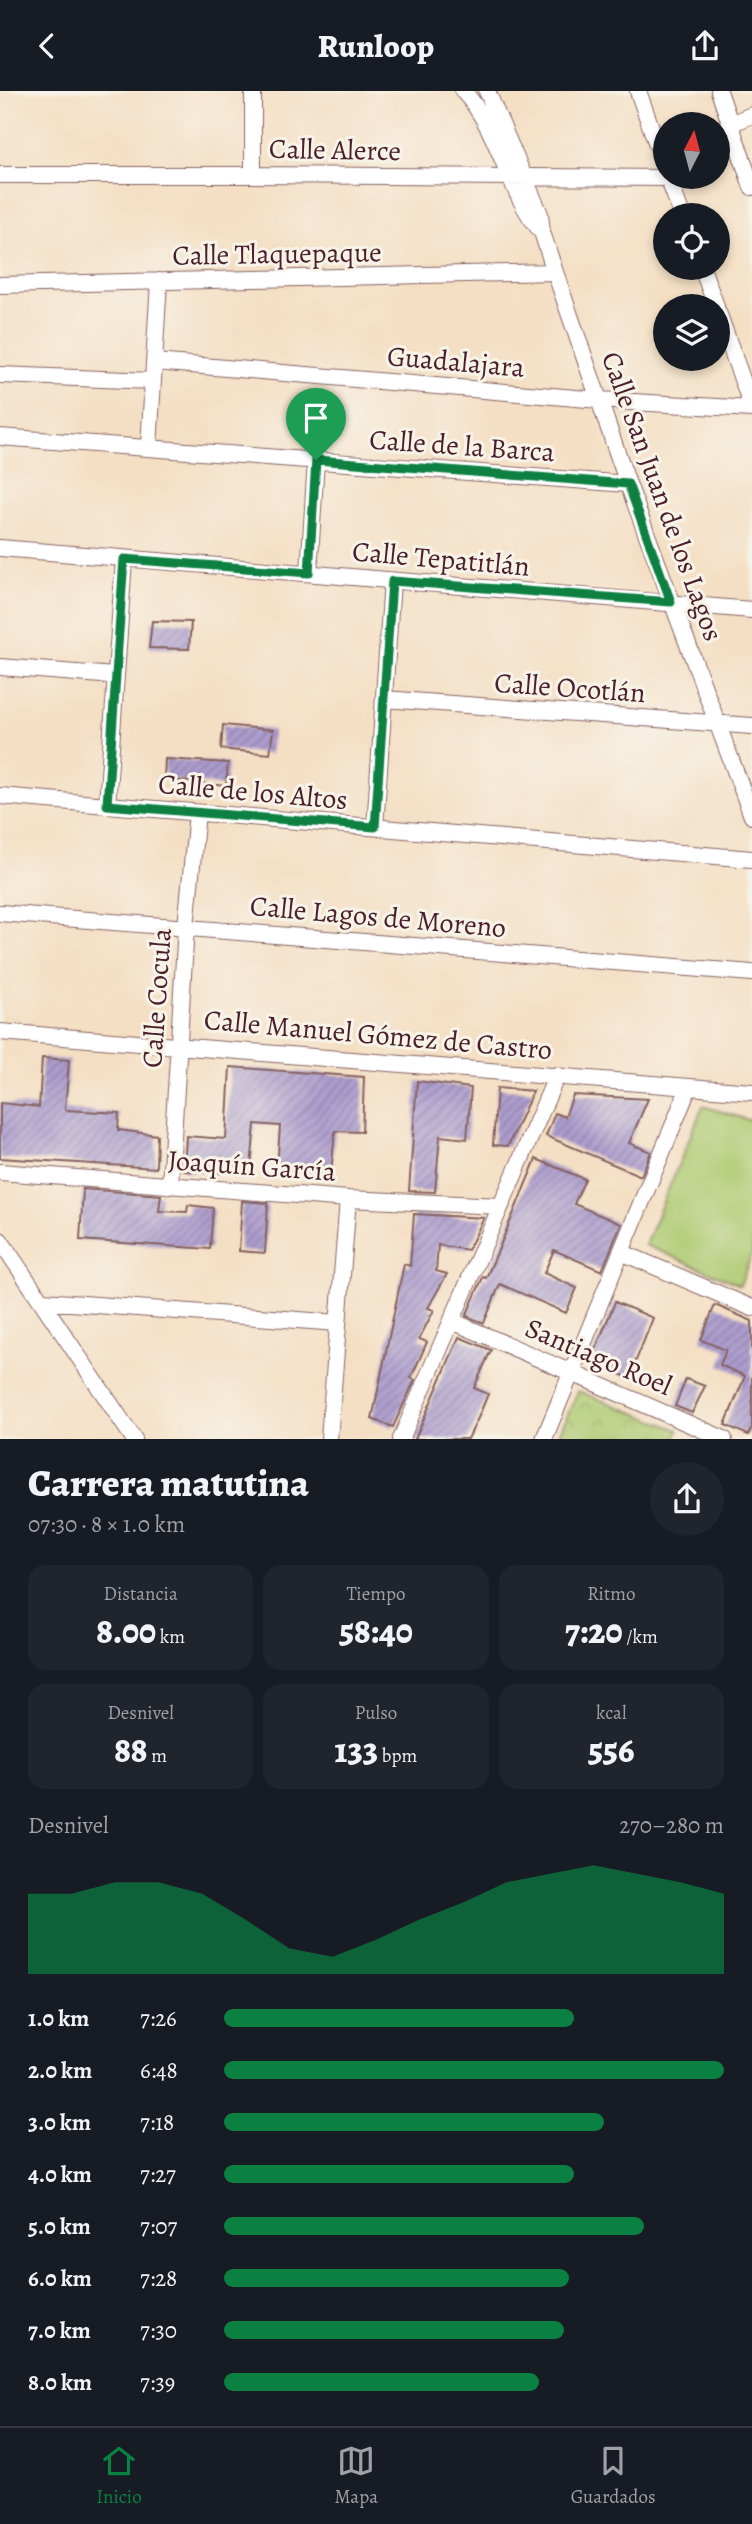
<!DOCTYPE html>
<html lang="es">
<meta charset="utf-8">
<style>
body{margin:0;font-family:Alegreya,serif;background:#20242c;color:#f1f3f6;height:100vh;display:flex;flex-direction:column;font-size:26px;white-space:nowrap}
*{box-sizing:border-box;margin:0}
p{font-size:23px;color:#9ea1a6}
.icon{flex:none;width:38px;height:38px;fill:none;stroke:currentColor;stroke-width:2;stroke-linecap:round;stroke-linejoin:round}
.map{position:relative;height:1348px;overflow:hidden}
.details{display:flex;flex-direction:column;background:#171b24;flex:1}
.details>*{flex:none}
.needle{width:46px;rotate:6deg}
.tools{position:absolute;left:653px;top:21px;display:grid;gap:14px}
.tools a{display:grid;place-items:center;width:77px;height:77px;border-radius:50%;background:#171b24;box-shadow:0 4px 10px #0003;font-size:35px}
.pin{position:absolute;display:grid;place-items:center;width:60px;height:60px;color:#fff;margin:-72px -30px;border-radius:50% 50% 50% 0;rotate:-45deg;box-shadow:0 0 7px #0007}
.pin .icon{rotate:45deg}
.round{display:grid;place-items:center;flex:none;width:74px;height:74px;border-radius:37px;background:#20242c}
.overview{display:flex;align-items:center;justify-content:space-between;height:119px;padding:0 28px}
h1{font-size:38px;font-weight:800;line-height:52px}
.figures{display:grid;grid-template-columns:repeat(3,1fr);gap:10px;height:119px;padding:7px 28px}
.figures div{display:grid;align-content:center;border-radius:18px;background:#20242c;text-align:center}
.figures b{font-size:35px;font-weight:800}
.figures small{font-size:19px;font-weight:400}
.figures p{font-size:19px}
.chart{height:196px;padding:14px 28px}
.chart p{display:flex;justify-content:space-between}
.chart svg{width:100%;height:126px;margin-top:7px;fill:#0b8043;opacity:.7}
ul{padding:0 28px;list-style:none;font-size:23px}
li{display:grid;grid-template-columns:112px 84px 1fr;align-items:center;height:52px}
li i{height:18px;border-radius:9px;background:#0b8043}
header{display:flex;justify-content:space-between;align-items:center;height:91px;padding:0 28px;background:#171b24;font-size:32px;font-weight:800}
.tab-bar{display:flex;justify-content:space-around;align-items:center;height:98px;border-top:2px solid #363941;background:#171b24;font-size:19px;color:#9ea1a6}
.tab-bar a{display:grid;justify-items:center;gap:4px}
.tab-bar .selected{color:#0b8043}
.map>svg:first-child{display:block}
.grass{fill:#adc970;stroke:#7c744e;stroke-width:2}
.park{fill:url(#park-crowns);stroke:#7c744e;stroke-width:2}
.building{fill:url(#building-hatch)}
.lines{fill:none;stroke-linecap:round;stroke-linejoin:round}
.minor-casing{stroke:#866261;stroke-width:18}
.minor{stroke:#fff;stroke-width:16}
.route-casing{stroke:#fff;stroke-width:14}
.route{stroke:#0b8043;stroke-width:9}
.labels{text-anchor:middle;stroke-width:6;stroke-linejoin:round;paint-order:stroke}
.street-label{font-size:28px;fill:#4a1f2b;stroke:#f7f3e8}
</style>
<header><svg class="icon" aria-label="back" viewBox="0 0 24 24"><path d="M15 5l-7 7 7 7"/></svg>Runloop<svg class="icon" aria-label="share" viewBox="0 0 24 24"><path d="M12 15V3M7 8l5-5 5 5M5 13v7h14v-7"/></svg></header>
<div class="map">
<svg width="752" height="1348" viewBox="0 0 752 1348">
<defs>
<pattern id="park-crowns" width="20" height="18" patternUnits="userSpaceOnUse" patternTransform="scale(1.75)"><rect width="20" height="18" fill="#adc970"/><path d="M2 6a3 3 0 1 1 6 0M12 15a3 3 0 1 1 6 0" fill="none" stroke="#96ac61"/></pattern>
<pattern id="building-hatch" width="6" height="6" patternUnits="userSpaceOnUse" patternTransform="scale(1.75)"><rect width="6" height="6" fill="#ac9cce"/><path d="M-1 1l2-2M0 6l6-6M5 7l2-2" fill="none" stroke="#8e7fa7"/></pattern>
</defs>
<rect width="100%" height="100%" fill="#f7f3e8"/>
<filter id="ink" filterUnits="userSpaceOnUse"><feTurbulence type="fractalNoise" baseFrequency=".0143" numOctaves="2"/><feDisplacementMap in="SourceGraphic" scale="14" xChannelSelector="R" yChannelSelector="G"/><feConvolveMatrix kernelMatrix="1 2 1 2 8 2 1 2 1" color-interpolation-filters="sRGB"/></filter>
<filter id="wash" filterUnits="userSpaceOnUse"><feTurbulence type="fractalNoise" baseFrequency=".00686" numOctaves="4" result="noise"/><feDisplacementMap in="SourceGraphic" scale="28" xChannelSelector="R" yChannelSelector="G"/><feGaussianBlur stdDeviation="1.57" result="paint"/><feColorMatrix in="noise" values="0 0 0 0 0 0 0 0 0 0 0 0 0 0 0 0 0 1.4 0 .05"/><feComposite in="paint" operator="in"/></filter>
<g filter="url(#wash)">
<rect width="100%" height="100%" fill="#f4dfc4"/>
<path class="grass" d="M703,1015L752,1030V1162L740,1194L645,1154Z"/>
<path class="park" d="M578,1300L679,1339L675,1348H557Z"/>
<g id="blocks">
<path class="building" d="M152,530L191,531L189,558L149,557Z
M223,634L273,639L270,663L221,658Z
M165,668L228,672L226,695L164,688Z
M42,967L69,969L65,1019L119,1022L118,1039L157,1044L156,1077L0,1067V1012L39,1016Z
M230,976L364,986L362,1041L335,1040L331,1083L277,1078L280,1035L255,1033L251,1077L224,1073L223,1082L184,1080L186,1045L226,1048Z
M417,990L471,997L467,1048L440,1045L435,1101L409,1100Z
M497,997L533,1000L508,1055L493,1054Z
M573,1004L648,1008L629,1052L651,1061L641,1085L546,1045L555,1022L565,1026Z
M536,1068L585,1088L574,1113L621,1133L602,1180L554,1159L544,1182L577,1197L566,1222L500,1193L484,1232L466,1225L483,1186L486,1187L497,1162Z
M83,1098L161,1104L159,1120L187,1121L188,1114L213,1117L210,1158L80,1149Z
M242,1110L268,1112L265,1162L239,1160Z
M414,1123L484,1127L468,1159L438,1154L436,1180L447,1183L428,1217L434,1219L419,1248L427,1251L411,1287L415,1289L393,1336L372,1328L404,1173L410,1175Z
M615,1211L653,1227L629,1287L590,1271Z
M715,1214L752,1230V1336L748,1344L725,1334L745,1285L720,1274L726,1259L701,1249Z
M459,1246L491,1259L474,1297L488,1303L478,1327L468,1348H415Z
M686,1288L705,1295L692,1322L675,1315Z"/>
</g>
</g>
<g filter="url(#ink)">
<use href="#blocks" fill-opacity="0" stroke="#866261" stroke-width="2"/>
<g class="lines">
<g class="minor-casing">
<path id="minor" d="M463,0C501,40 506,99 541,140
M487,0L540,123L542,141L555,181L628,393L752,725
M638,0L665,76
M719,0L752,96
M730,33L752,24
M0,84H253L669,87
M253,84V0
M668,86L682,124
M702,177L716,215
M0,194L555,181
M718,221L752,316
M155,271L599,309L752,318
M0,284L153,290
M0,346L628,393
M149,356L159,190
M0,457L752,519
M309,482L316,369
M0,576L115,585
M384,608L752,635
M0,705L752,768
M107,714L124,468
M375,736L392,490
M0,822L752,882
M0,941L752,1001
M0,1081L348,1108L501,1115
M170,1095L186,836L197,722
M0,1149L134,1348
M621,1161L752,1217
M43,1210L338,1232
M452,1230L724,1348
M329,1348L348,1108
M401,1348L557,984
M544,1348L689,996"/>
</g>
<use href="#minor" class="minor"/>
</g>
</g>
<g class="lines" filter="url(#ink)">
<g class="route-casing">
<path id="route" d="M316,369L628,393L671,511L392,490L375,736L107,714L124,468L309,482Z"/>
</g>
<use href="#route" class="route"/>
</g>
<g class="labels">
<g class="street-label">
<text transform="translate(335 58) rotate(1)" y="10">Calle Alerce</text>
<text transform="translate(277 162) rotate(-1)" y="10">Calle Tlaquepaque</text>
<text transform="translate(456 270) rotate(5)" y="10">Guadalajara</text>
<text transform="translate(462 354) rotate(4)" y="10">Calle de la Barca</text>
<text transform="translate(663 405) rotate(70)" y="10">Calle San Juan de los Lagos</text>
<text transform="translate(441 467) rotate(5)" y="10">Calle Tepatitlán</text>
<text transform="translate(570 596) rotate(4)" y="10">Calle Ocotlán</text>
<text transform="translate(253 700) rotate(5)" y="10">Calle de los Altos</text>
<text transform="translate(378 825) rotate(5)" y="10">Calle Lagos de Moreno</text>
<text transform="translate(156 907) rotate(-86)" y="10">Calle Cocula</text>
<text transform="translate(378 943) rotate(5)" y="10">Calle Manuel Gómez de Castro</text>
<text transform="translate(252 1074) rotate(4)" y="10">Joaquín García</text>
<text transform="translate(599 1265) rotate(23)" y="10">Santiago Roel</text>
</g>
</g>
</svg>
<div class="tools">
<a><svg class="needle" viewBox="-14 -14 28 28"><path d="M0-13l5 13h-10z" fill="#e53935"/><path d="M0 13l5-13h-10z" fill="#9ea1a6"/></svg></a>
<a><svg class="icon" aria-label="locate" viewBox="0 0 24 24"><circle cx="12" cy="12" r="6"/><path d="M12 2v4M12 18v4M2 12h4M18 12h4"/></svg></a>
<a><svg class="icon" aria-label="layers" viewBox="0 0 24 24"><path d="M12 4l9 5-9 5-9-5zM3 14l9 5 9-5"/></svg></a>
</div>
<div class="pin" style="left:316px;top:369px;background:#1e9e55"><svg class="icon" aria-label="arrive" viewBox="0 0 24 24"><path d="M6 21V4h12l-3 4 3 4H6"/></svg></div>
</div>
<section class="details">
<div class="overview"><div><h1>Carrera matutina</h1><p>07:30 · 8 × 1.0 km</p></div><a class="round"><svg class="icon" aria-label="share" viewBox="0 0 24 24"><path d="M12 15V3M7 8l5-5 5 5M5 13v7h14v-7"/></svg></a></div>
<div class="figures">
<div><p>Distancia</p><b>8.00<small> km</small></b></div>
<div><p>Tiempo</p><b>58:40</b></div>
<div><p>Ritmo</p><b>7:20<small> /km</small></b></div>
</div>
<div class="figures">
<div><p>Desnivel</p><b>88<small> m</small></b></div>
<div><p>Pulso</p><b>133<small> bpm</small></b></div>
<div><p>kcal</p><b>556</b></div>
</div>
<div class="chart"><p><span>Desnivel</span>270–280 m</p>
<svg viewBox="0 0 160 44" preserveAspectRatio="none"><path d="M0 44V16L10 16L20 12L30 12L40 16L50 25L60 35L70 38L80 32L90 25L100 19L110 12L120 9L130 6L140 9L150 12L160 16V44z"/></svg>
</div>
<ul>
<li><b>1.0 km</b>7:26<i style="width:70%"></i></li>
<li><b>2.0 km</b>6:48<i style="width:100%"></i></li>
<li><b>3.0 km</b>7:18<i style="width:76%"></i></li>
<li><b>4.0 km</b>7:27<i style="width:70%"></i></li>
<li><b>5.0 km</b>7:07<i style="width:84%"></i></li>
<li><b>6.0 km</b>7:28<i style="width:69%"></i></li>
<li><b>7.0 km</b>7:30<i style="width:68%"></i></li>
<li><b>8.0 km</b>7:39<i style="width:63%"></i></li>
</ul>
</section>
<nav class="tab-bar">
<a class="selected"><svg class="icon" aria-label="home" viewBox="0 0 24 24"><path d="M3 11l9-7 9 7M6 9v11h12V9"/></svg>Inicio</a>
<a><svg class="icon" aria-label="map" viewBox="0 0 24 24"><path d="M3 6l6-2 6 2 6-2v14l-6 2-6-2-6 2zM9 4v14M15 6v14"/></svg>Mapa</a>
<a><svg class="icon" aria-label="saved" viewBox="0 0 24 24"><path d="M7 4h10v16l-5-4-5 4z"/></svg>Guardados</a>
</nav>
